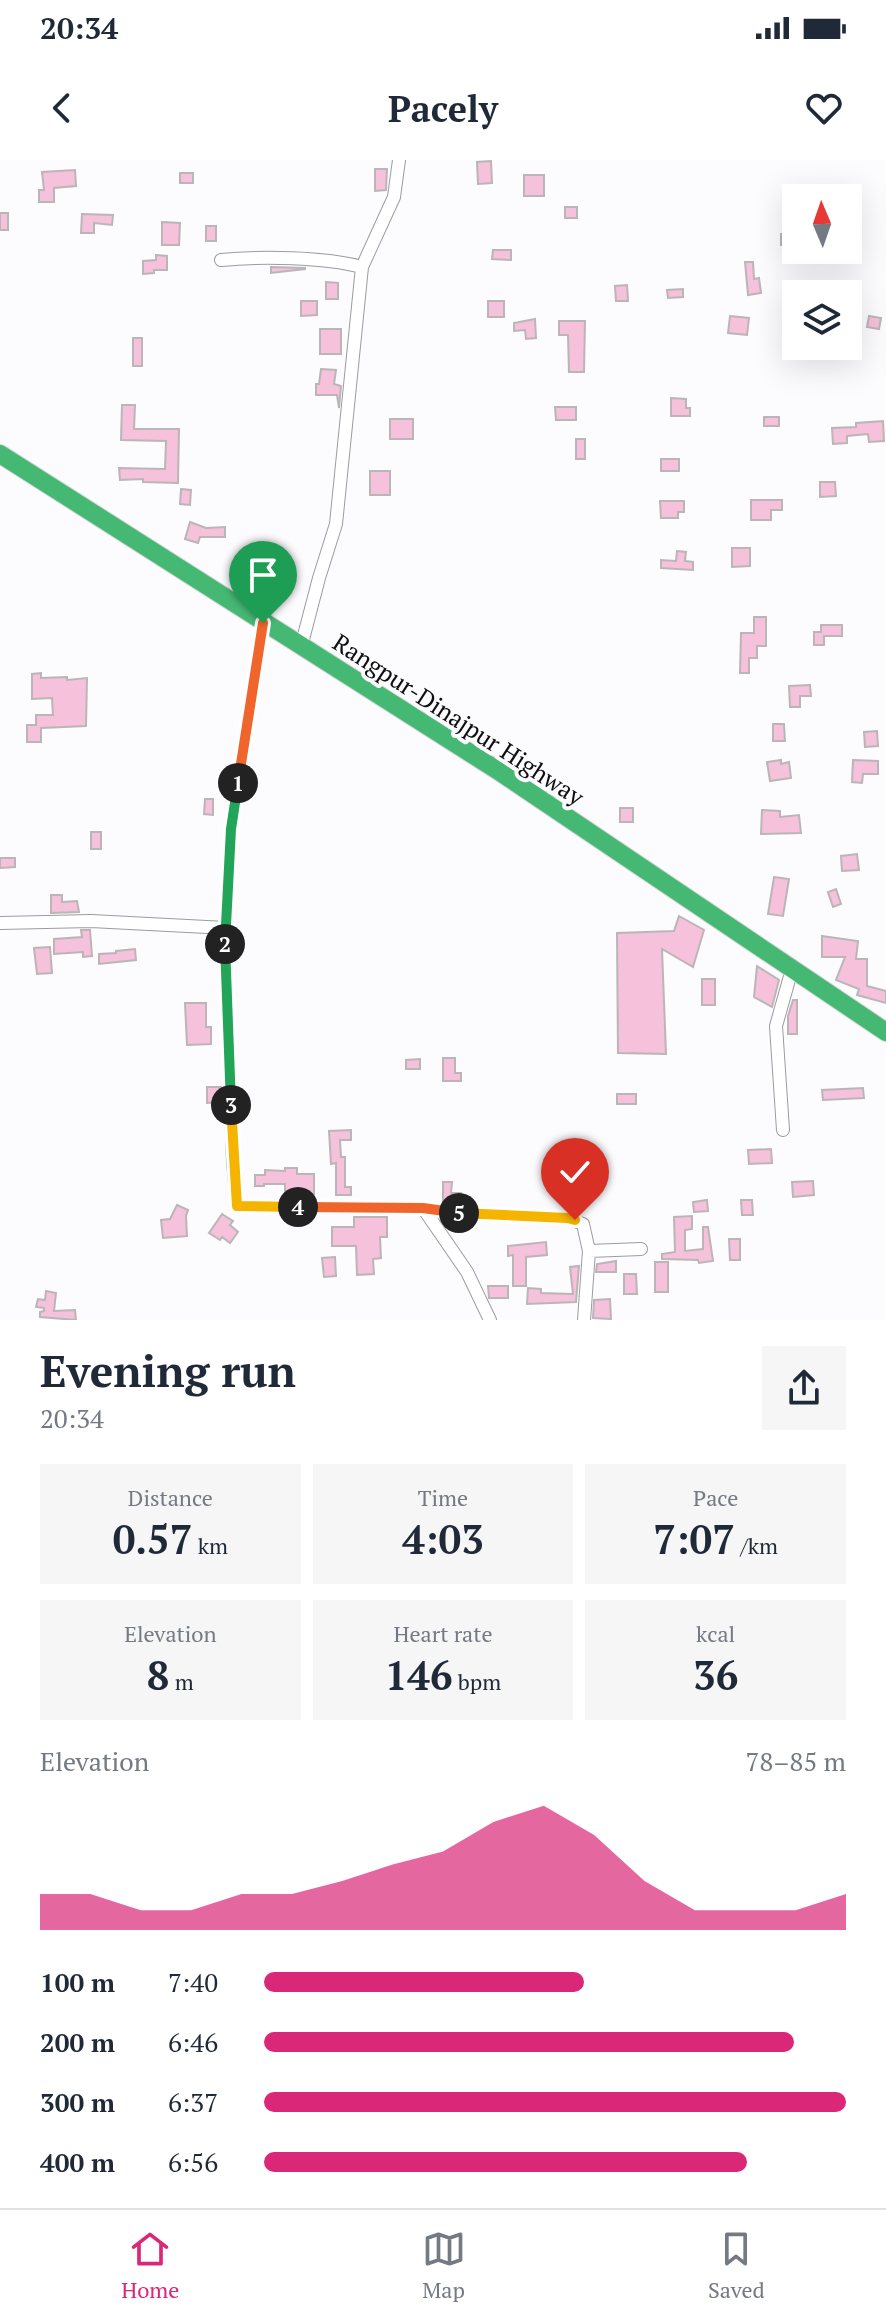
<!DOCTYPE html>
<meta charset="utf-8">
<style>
body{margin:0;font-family:"PT Serif",serif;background:#f6f6f7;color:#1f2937;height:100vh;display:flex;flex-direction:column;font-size:30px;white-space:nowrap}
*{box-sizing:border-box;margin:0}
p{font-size:26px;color:#747a83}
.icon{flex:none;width:44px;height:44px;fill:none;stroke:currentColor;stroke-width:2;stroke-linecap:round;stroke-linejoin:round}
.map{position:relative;height:1160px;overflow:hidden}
.panel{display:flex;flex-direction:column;background:#fff;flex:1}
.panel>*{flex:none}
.needle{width:52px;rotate:358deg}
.fabs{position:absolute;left:782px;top:24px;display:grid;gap:16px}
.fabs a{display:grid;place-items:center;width:80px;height:80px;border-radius:0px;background:#fff;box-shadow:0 8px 32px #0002;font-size:40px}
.pin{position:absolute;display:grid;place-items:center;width:68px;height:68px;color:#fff;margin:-82px -34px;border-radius:50% 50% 50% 0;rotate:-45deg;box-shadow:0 0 8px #0007}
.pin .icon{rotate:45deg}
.km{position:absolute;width:40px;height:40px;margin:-20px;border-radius:50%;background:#222;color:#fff;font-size:22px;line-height:40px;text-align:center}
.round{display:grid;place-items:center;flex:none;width:84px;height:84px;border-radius:0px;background:#f6f6f7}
.overview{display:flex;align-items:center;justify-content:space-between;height:136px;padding:0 40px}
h1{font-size:44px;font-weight:700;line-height:60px}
.stats{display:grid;grid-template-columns:repeat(3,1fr);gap:12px;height:136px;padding:8px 40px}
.stats div{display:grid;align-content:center;border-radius:0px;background:#f6f6f7;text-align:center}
.stats b{font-size:40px;font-weight:700}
.stats small{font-size:22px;font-weight:400}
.stats p{font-size:22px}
.chart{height:224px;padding:16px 40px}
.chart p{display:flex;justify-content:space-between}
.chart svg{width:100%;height:144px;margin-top:8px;fill:#db2777;opacity:.7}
ul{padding:0 40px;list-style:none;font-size:26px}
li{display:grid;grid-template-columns:128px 96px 1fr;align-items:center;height:60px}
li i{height:20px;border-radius:10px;background:#db2777}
.status{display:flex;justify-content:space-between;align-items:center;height:56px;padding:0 40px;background:#fff;direction:ltr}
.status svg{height:22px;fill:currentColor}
header{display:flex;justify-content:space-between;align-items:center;height:104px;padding:0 40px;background:#fff;font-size:36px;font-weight:700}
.menu{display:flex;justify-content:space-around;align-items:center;height:112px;border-top:2px solid #e0e1e3;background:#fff;font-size:22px;color:#747a83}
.menu a{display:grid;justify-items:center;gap:4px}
.menu .current{color:#db2777}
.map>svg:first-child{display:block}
.building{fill:#f6c1da;stroke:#bbb5b8;stroke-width:2}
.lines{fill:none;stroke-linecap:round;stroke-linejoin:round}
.minor-casing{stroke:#9c9ba0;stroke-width:14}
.highway-casing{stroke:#d9d9d9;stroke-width:20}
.minor{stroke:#fff;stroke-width:12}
.highway{stroke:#45b974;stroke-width:18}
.split-1-casing{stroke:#fff;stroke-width:16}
.split-2-casing{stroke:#fff;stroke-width:16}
.split-3-casing{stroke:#fff;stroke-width:16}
.split-4-casing{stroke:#fff;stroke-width:16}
.split-5-casing{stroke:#fff;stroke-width:16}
.split-6-casing{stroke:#fff;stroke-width:16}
.split-1{stroke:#f0652b;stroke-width:10}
.split-2{stroke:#22a559;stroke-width:10}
.split-3{stroke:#22a559;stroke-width:10}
.split-4{stroke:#f5b400;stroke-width:10}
.split-5{stroke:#f0652b;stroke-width:10}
.split-6{stroke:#f5b400;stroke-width:10}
.labels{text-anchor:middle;stroke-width:8;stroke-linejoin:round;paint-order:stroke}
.street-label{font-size:24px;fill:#0f0f11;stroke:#fcfbfe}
</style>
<div class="status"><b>20:34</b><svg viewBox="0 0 49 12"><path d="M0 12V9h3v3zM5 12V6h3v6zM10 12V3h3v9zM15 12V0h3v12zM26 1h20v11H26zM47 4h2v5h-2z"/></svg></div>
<header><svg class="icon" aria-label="back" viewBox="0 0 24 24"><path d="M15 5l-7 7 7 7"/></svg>Pacely<svg class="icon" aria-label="heart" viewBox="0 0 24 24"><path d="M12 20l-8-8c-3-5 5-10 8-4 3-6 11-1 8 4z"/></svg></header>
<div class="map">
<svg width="886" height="1160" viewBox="0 0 886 1160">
<rect width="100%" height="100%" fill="#fcfbfe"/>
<path class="building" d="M491,1L492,23L478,24L477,2Z
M375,9H387L386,30L375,31Z
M75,10L76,26L54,28V42H39V30H44L42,12Z
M180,13H193V23H180Z
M524,15H544V36H524Z
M565,47H577V58H565Z
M0,53H8V70H0Z
M82,54L113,55L112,65L94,63V73H81Z
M162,62L180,63L179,85H162Z
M206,66H216V81H206Z
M781,74H794V85H781Z
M493,90H511V100L492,99Z
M156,95L167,96V110H154V113L143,114V101L156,100Z
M745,102H753L754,119L759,118L761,133L748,135Z
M271,107L305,108V109L271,113Z
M326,122L338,123V139H326Z
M627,125L628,141H616L615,126Z
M683,129V137L668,138L667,130Z
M301,141H317V155L301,156Z
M488,141H504V157H488Z
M730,156L749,158L747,175L728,173Z
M869,156L881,158L879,169L867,167Z
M535,159L536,178L526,179L525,170L514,171V163Z
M559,161H585L584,212H569L568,175H559Z
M320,169H341V194H320Z
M133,178H142V206H133Z
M321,209L336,210L334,224L341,226L339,248L337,235H316V224H319Z
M671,238L686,239V248H690V256H671Z
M122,245H135L134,269H179L178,323L143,322V319L120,320L119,308L165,309L166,281L121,280Z
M555,247H576V260H556Z
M764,257H779V266H764Z
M390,259H413V279H390Z
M883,261L884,281L869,282L868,274L847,276V283L833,284L832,268L856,267V263Z
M576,279H585V299H576Z
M661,299H679V311H661Z
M370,311H390V335H370Z
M820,322H835L836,336L820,337Z
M181,329L191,330L190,345L180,344Z
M751,340H782V350H771V360H751Z
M660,341H684V352H678V358H661Z
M190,362L206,368L225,367V377H200L198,383L185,379Z
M732,388H750V406L732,407Z
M677,391L686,392L685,401L693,402V410L661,408V400L676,401Z
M754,457H766V486H757V498H749V513H740L741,473H754Z
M821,465H842V476H824V485H814V472H821Z
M41,513V518L67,517V520L87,518L86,566L41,568V582H27V565H36V555H53L52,538L32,539V514Z
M810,525L811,536H800V547H790L789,526Z
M773,564H784L785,581H773Z
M877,571L878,586L865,587L864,572Z
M781,600V604L789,602L791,618L770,621L767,602Z
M853,600L878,601V614H863L862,623L852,622Z
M205,639H213V655L204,654Z
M620,648H633V662H620Z
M762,650L780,651V657L799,655L801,673L761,674Z
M91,672H101V689H91Z
M857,694L859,710L842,711L841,696Z
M0,698H15V707L0,708Z
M774,717L789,719L783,756L768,754Z
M836,729L841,744L833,747L828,732Z
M51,735H62V742L77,741L79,752L51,753Z
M679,756L704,770L693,807L662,789L666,894L618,893L617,773L674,771Z
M81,770H90L92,796L83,797V792L54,794V779L82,777Z
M822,776L858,781L856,799H867V826L886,831V843L857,835L859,829L836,820L845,797H822Z
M50,787L52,813L37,814L34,788Z
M135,789L136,800L99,804V794L116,793V791Z
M757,806L779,820L772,847L754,837Z
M702,819H715V845H702Z
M793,840H797V874H788V856Z
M185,843H206V867H211V884L187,885Z
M443,898H455V913H461V921H443Z
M420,899V909H406V900Z
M207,927H221L222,942L207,943Z
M863,928L864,938L823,940L822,930Z
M617,934H636V944H617Z
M351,970V980H340L341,997H345V1027H351V1035H336V1003L331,1004L329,971Z
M771,989L772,1003L749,1004L748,990Z
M285,1008H297V1014H314V1034H285V1024H264V1026H255V1015H265V1010L285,1011Z
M813,1021L814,1035L793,1037L792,1022Z
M443,1022H452L451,1033H461V1042H443Z
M581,1034L582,1048H569L568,1035Z
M707,1040L708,1051L694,1052L693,1042Z
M741,1040H752L753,1055H742Z
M177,1045L188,1050L186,1056L187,1076L163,1078L161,1060L170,1059Z
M222,1054L233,1061L230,1065L238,1072L230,1083L222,1077L220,1080L209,1073Z
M692,1056V1069L685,1070V1091L703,1089V1067H708L713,1101L699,1103L698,1100L662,1099V1094L675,1092L674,1057Z
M354,1057H387V1077H380L381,1098L373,1099L374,1114L357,1115L356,1086H332V1067H354Z
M729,1079H740V1100H730Z
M546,1082L547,1095L526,1097V1126H513V1095L508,1096V1086Z
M335,1097L336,1116L324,1117L322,1098Z
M616,1101V1112H596L597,1104Z
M655,1102H668V1132H655Z
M579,1106L576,1142L527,1144L528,1128L541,1129V1133L573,1134L570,1107Z
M624,1114H636L637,1134H624Z
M488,1126H508V1138H489Z
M46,1131L56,1133L54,1151L75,1150L76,1160L40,1157V1152L44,1151V1148L36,1147L38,1139L45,1140Z
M610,1139L611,1159L593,1158L594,1140Z"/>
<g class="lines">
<g class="minor-casing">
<path id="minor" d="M221,100C261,96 324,97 362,107
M263,463L231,669L225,785L233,1002L237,1046L423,1048L467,1112L490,1160
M301,487L319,418L336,364L362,107L394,37L399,0
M0,763L91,761L226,768
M783,970L776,866L792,809
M423,1048L448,1053L567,1058L583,1064L589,1091L584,1160
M589,1091L641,1089"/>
</g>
<g class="highway-casing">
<path id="highway" d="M0,294L500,612L886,872"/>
</g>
<use href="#minor" class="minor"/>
<use href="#highway" class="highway"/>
</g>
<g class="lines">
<g class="split-1-casing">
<path id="split-1" d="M238,623L263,463"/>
</g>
<g class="split-2-casing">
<path id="split-2" d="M225,784L231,669L238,623"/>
</g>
<g class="split-3-casing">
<path id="split-3" d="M225,784L231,945"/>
</g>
<g class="split-4-casing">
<path id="split-4" d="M231,945L237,1046L298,1047"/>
</g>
<g class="split-5-casing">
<path id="split-5" d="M298,1047L423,1048L459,1053"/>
</g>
<g class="split-6-casing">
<path id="split-6" d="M459,1053L567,1058L575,1060"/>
</g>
<use href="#split-1" class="split-1"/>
<use href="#split-2" class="split-2"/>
<use href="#split-3" class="split-3"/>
<use href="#split-4" class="split-4"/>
<use href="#split-5" class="split-5"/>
<use href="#split-6" class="split-6"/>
</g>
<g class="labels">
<g class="street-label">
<text transform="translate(458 560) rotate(33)" y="8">Rangpur-Dinajpur Highway</text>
</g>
</g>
</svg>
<div class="fabs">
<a><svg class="needle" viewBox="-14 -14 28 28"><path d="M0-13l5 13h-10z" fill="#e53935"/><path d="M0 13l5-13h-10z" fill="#747a83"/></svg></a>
<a><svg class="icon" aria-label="layers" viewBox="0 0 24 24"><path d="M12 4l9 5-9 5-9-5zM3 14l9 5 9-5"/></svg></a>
</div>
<div class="pin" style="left:263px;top:463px;background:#1e9e55"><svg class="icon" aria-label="arrive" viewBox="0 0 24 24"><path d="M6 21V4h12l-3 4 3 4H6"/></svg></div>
<div class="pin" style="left:575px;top:1060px;background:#d93025"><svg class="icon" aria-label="check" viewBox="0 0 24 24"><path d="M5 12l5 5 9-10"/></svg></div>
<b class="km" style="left:238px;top:623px">1</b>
<b class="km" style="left:225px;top:784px">2</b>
<b class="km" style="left:231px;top:945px">3</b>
<b class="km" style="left:298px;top:1047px">4</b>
<b class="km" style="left:459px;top:1053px">5</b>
</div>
<section class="panel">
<div class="overview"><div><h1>Evening run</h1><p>20:34</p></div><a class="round"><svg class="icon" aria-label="share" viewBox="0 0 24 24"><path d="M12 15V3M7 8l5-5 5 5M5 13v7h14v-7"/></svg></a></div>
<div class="stats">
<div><p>Distance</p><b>0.57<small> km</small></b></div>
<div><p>Time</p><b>4:03</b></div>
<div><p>Pace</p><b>7:07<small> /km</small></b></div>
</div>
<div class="stats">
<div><p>Elevation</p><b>8<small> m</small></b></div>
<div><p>Heart rate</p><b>146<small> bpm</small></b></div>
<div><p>kcal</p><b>36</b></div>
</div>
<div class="chart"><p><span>Elevation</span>78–85 m</p>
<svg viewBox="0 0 160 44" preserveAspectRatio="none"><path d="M0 44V33L10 33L20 38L30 38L40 33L50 33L60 29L70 24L80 20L90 11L100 6L110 15L120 29L130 38L140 38L150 38L160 33V44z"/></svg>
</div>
<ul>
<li><b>100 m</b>7:40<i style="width:55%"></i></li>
<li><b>200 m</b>6:46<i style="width:91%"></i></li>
<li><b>300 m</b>6:37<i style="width:100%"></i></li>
<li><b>400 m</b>6:56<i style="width:83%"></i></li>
</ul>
</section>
<nav class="menu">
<a class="current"><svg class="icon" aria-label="home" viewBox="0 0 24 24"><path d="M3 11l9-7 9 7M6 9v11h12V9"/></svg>Home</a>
<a><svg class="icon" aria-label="map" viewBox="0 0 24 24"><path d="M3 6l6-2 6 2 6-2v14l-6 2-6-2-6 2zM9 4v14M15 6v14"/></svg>Map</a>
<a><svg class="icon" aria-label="saved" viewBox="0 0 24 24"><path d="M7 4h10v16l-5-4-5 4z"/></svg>Saved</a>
</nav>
